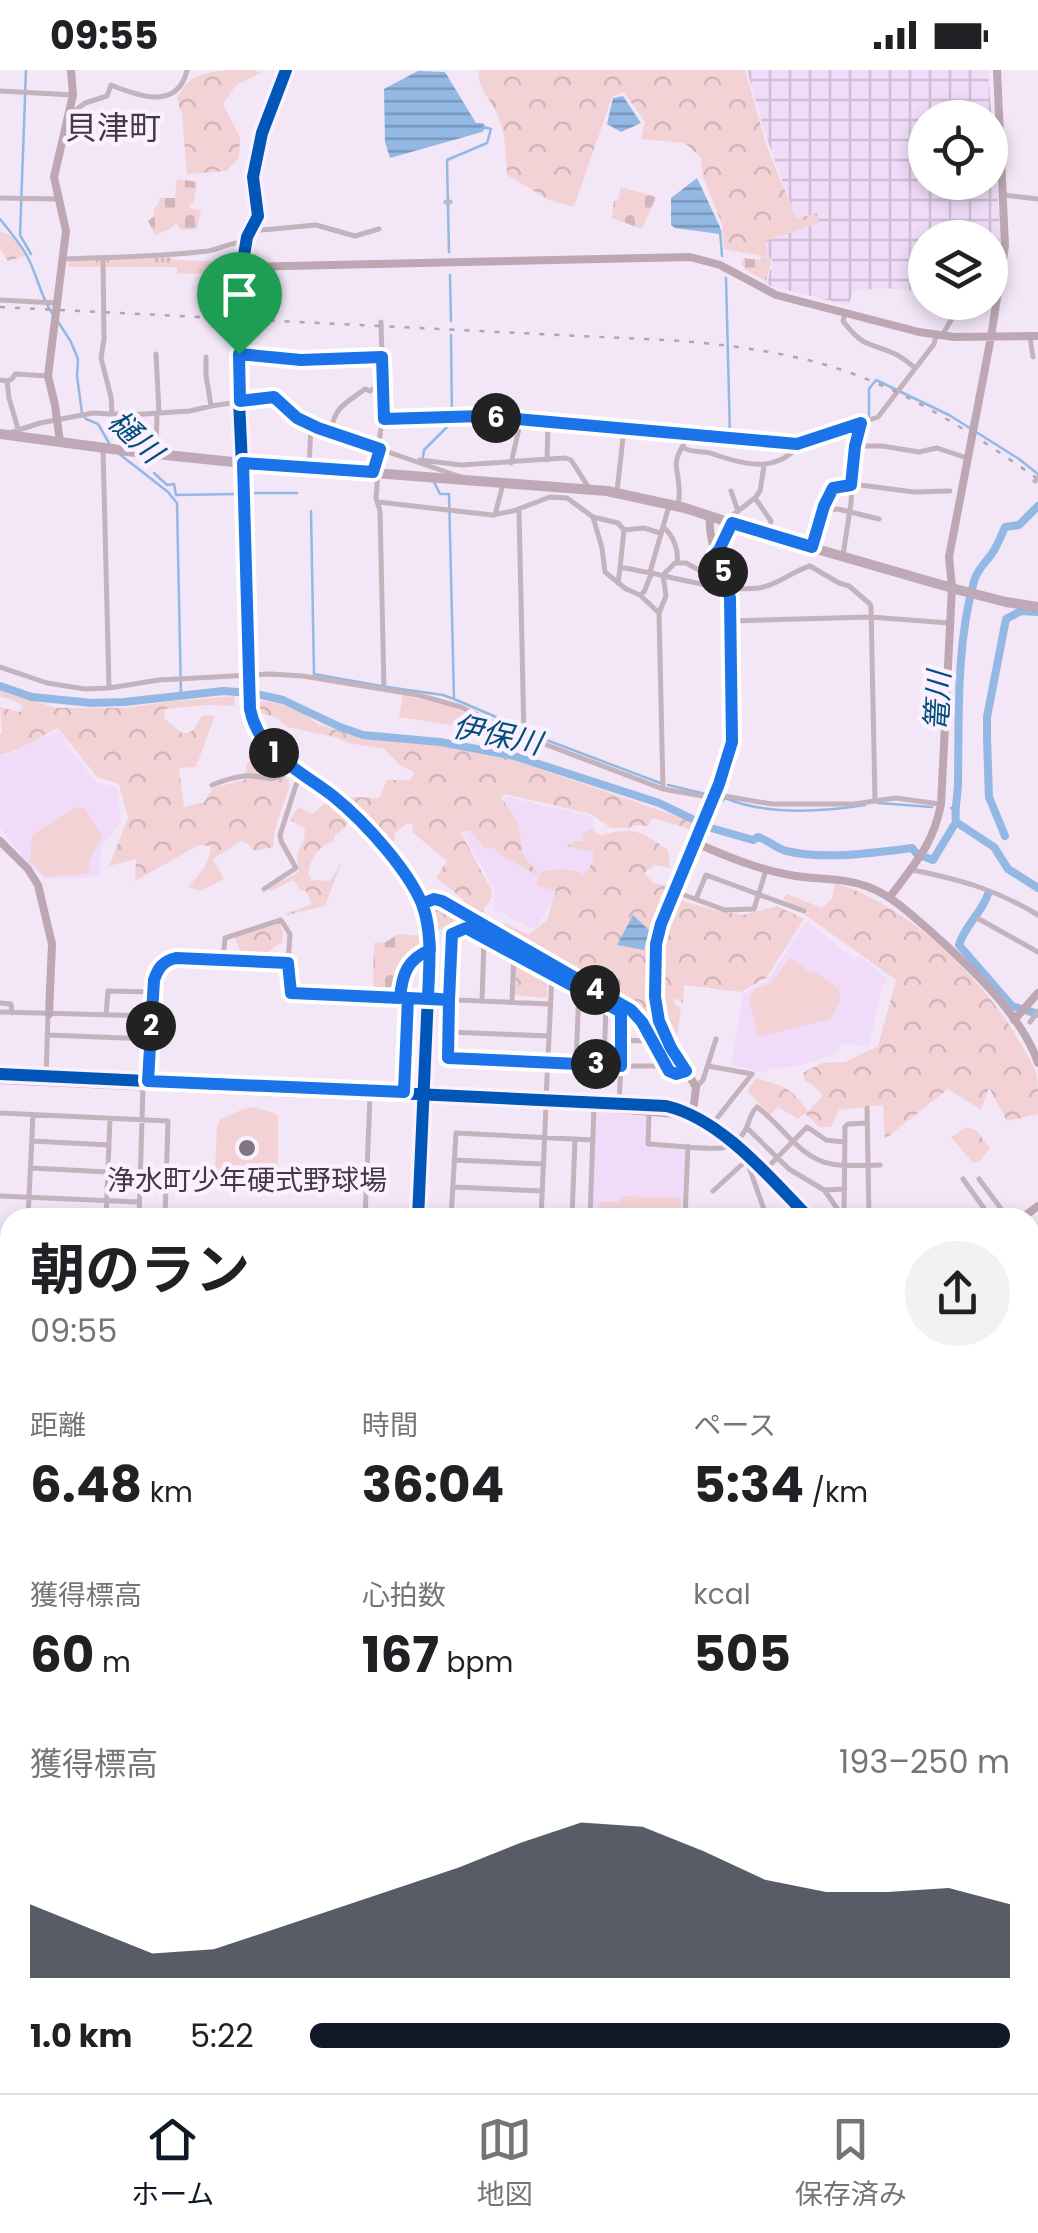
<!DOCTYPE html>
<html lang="ja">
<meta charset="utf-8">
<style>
body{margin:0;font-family:Poppins,"Noto Sans JP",sans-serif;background:#f2f2f2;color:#202124;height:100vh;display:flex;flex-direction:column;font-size:38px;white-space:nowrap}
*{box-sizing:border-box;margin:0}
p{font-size:32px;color:#757577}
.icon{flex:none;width:55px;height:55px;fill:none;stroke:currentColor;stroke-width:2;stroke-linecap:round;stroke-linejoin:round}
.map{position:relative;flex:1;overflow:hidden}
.side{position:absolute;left:0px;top:1138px;width:1040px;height:888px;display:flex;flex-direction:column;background:#fff;border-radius:30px 30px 0 0;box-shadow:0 5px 15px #0003}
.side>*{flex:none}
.tools{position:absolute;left:908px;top:30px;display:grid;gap:20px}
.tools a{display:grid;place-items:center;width:100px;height:100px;border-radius:50%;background:#fff;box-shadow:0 5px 15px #0003;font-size:50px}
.pin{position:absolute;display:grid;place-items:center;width:85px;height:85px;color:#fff;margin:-102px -42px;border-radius:50% 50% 50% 0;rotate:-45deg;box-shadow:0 0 10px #0007}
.pin .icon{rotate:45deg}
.km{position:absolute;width:50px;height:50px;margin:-25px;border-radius:50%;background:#222;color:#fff;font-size:28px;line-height:50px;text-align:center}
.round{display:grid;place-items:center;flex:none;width:105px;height:105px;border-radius:52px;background:#f2f2f2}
.summary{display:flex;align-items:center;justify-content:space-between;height:170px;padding:0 30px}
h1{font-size:55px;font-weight:700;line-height:75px}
.metrics{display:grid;grid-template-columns:repeat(3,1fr);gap:15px;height:170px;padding:10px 30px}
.metrics div{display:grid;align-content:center}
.metrics b{font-size:50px;font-weight:700}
.metrics small{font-size:28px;font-weight:400}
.metrics p{font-size:28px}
.chart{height:280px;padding:20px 30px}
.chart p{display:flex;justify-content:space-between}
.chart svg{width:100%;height:180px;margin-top:10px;fill:#111827;opacity:.7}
ul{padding:0 30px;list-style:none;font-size:32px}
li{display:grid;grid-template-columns:160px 120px 1fr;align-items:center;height:75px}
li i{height:25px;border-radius:12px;background:#111827}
.status{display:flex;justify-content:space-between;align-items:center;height:70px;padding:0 50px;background:#fff;direction:ltr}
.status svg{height:28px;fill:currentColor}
.dock{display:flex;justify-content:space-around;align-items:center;height:140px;border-top:2px solid #e0e0e0;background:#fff;font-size:28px;color:#757577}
.dock a{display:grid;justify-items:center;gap:5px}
.dock .on{color:#111827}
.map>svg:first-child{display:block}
.built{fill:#f0dcf8}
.industrial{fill:url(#industrial-grid);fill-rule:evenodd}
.grass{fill:url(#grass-tufts)}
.forest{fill:url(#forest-crowns)}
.cemetery{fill:url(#cemetery-stones)}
.pitch{fill:#f3d2d6}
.water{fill:url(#water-rules)}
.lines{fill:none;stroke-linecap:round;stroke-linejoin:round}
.stream{stroke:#92b8e3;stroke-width:2.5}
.river{stroke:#92b8e3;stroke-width:8}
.street{stroke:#c4b2bc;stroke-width:5}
.secondary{stroke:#bca7b2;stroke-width:8}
.primary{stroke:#bfa9b6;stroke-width:10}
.highway{stroke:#b8a1b0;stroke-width:12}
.rail{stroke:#b1a5ae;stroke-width:2.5;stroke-dasharray:5 10;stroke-linecap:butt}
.street-bridge{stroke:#c4b2bc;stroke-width:5}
.cycleway-casing{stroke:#fbf1fe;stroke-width:19}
.cycleway{stroke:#0057b8;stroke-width:12}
.route-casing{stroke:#fff;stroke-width:20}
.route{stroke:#1a73e8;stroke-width:12}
.poi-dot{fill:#807683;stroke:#fbf1fe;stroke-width:4}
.labels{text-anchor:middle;stroke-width:9;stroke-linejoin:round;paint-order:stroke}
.poi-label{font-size:28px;fill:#423945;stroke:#fbf1fe}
.water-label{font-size:30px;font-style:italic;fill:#024c7e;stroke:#fbf1fe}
.quarter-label{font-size:32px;fill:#423945;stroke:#fbf1fe}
</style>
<div class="status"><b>09:55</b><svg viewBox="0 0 49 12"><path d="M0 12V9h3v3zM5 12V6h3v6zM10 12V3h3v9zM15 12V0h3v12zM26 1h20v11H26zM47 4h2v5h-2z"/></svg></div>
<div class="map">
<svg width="1038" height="2023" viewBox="0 0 1038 2023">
<defs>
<pattern id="industrial-grid" width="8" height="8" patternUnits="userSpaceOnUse" patternTransform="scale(2.5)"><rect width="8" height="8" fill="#f0dcf8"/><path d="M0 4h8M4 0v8" fill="none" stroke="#cfbed6"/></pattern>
<pattern id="grass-tufts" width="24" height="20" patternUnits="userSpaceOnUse" patternTransform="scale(2.5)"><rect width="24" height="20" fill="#f3d2d6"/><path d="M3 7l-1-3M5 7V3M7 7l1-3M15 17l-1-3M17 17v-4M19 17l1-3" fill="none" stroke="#d2b5b9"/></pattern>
<pattern id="forest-crowns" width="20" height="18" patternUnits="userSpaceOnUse" patternTransform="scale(2.5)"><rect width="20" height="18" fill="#f3d2d6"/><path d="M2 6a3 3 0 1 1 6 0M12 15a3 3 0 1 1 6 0" fill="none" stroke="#d2b5b9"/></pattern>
<pattern id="cemetery-stones" width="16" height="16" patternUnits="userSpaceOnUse" patternTransform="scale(2.5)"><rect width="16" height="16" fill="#f3d2d6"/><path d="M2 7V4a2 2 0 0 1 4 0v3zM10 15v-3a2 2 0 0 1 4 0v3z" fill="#d2b5b9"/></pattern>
<pattern id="water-rules" width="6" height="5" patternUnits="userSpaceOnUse" patternTransform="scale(2.5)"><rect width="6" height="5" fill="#92b8e3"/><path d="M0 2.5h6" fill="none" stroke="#7997ba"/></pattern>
</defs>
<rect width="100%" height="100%" fill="#f2e6f7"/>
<path class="built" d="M60,662L69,678L96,712L117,717L121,752L101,777L100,807L44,808L29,794L0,758V686L15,682L20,675Z
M507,727L593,747L597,784L585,827L548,837L536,860L495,839L494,819L460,757Z
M807,851L854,890L859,885L888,910L882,916L869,976L843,974L833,984L799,996L774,998L762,1002L731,995L743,924L768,910Z
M598,1039L647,1045L646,1076L684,1077L687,1080L683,1147L591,1148L596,1042Z"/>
<path class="industrial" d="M747,0H988L1000,158L999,179L993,180L990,185V168H925V222L882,218L854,221L848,235L767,215L770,200L775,197L772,189L768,187L764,171L819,153L796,149L766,66ZM925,48H990V112H925Z"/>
<path class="grass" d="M167,187L176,190L236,192V203L177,204V198L171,197H68L69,191Z"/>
<path class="forest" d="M226,0H254L261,3L236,15L223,34L240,67L239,88L226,101L187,104L182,45L177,29C189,4 200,4 226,0Z
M479,0H745L766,74L796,149L817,143L819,153L765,171L768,187L724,179L722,154L702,105L701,88L685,73L641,69L645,52L624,22L612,27L574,137L551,131L507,105C506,86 506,64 498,46C492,30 476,18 479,0Z
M0,162C14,164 19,175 25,186L8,191L0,179Z
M0,620L56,638H127L164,632L235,626L234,636L207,635L165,639L164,648L183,664L192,661L202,646L215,645L196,697L179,698L184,737L204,732L213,718L244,710L247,693L261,681L279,693L290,715C284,735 273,756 273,777L254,781L248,774L241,771L213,789L224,809L200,821L188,817C199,805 210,793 211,776L199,775L135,811L136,789L109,796L128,748L119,714L97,707L58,658C39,667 20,680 0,685V664L2,663L0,637L20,642L22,635L10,629L0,627Z
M260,631L276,633L301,642L318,654L357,667L428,674L514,690L697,753L694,764L684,757L652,748L648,756L635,755L628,758H611L591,744L505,724L501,728C506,735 512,741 515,749C527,775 513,778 538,802L535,804L501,785L492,777L484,778L471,761L464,760L461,763L491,819L492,827L482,843L465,837L463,829L436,808L447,791L412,762L413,754H406L395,763L393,777L363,742L350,734V727L379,728L387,710H409L415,703L400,695L384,679L348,673L335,667L287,657L277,648L258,642L257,634Z
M328,731L350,749L344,758L335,765L334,771C316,777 311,788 308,805L312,810L330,811L341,793L325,836L287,845L285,844L312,834L306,821L300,820L294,810L270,821L269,818L299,802L297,784L304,770L305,758L290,750L298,737L312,744Z
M591,759L600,765C633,757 641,760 668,780L670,798L655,795L644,803L653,813L671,816L665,826L710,839L743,845L777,836L804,849L766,908L741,922L684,915L683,933L677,928L673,932L681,939L675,978L660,973L632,931L554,885L502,860L505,853L529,865L547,850L556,821L536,815L540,803C554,798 572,798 584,805L593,792V782L567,776L572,772L584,771L582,763Z
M835,813C909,835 987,911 1023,978C1028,986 1034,996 1037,1005C1038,1017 1038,1031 1038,1044L1007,1051L989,1018L981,1040L948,1019L885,1069L883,1035L839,1040L831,1057H819L805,1043L798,1049L778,1037L770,1045L747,1021L756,1008C787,1018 788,1015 808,1041L823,1026L814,1016L805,1011L803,1003L822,993L845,992L878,976L896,910L783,829L787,824L822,838L832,829Z
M440,832L456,841L460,847L435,863L434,849L430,842L433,835Z
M280,854L283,862L282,872L258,889L243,888L234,866Z
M516,888L547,903V926L544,928L515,925Z
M966,1057L976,1060L990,1078L979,1092L973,1093L951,1067Z
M0,1709L5,1711L10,1726V1764L0,1750Z
M10,1994V2015H48L51,2023H0V2001Z"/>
<path class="cemetery" d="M177,109L197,112L194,133H190L189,138L201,140L197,159L181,160L176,153L170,159L155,165L148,151L153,147L155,137L158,135L160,128H175Z
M621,117L656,127L642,159L612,148L614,131H618Z
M762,186L772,189L766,211L746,200L741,193L744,188L759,190Z
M398,864L424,866V877C405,894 400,899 398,925L373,924L374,873L386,872Z"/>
<path class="pitch" d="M403,625L455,638L491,653L490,661L399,647Z
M76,737L85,738L102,766L89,792L90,803L45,807L30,791L32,765Z
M790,888L811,903L814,901L839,919L840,931L831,949L762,966L758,964L749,931L754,919L770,914Z
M255,1037L278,1045V1100L269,1108L219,1104L215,1101L217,1056L220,1050L243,1039Z
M625,1126L681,1128L680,1147H598L600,1132H618Z"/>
<path class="water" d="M418,1L445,2L476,53H483L486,58L482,62L390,88L385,72L384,19Z
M623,26L641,53L621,62L607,54L613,28Z
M697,108L720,157V164L675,158L671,155V128Z
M633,845L649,860L644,880L617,875Z"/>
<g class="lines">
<path class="stream" d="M26,0L20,165L31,184
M0,149C11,163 22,175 29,190C38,208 41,227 52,243
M720,160L722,186
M449,182L447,90L487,73L491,59L483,57
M450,205L451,251
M726,208L730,366L761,368
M57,250L71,272L78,289L77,306L82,343L86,349L98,354L109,373
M869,347V319L876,310L949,345L1019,389L1038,404
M822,363L862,350
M118,383L168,422L177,433L181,626
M423,387L424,380L452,352L451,265
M154,403L167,415L174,414L176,425L237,424
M434,412L440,424H449L454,629L503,650L520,660L660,713
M251,423H297
M311,441L314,604L381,616
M387,617L443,625L454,629
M668,715L710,725
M717,729L721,732L725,728C768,746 821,742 865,735
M878,733L932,737
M951,738L954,739
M0,1907L10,1923
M59,2015L63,2023"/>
<path class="river" d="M1038,436L1019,455L1005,457C1001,466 997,477 991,485C984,494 977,500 974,511C956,576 959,647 958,713C958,727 954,738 956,752L994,777L1008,799L1038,818
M0,616L32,627L92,633L124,632L223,621L252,623L283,630L340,657L363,665L440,672L514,686L659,733L711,758L753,770L758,767C768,770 776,778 786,781C824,790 873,783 912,778L917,784L933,790L956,752
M1005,766L989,727L987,669V647L1006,549L1021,541L1038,542
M988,824C982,843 964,856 959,875L1012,936L1038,944
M621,2023L623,2015"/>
<path class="street" d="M0,21L73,25
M70,39L76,40L85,33L107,26L111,15C138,26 178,41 187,0
M1004,125L1038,129
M0,128L58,129
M446,132H450
M251,161L316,155L355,166L379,159
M103,188L104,269L101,288L111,327L112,343
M64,189C112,187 160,187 208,181C221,179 232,171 246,172
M0,230L57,233
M845,243L843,251C850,260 858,270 869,274C892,283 895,281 915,298
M943,264L951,250L970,232
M1030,267L1033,287
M156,284L159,343
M206,287V305L211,336
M0,310L7,311L9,328L18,359
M7,311L12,309L15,304L48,306
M118,344C119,376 134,363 144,382
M384,349L482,346L797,374L878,347L934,274L936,266
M331,361C335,336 345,334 365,319L370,321L383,313
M6,364L40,353L93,343L129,345L190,341L211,336L274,327L297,348L318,358L461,407
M689,365L682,377C693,384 702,380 713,384C745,395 777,404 801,373V369
M855,376H882L919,382L937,378L967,388
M103,378L109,618
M156,383L157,344
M420,390L461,395L565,388L571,390L589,418
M547,390L548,353
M243,391C240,340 239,291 241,241C242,211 240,182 253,156
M511,393L521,350
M309,397L311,355
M373,402C387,351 382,304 381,252
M378,403L376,428L380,441L384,619
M617,421L624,359
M731,421L738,441
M755,428L760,421L764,396
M378,432L492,445L513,441L550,427L567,428L593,447L602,478L605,502L626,519L640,525L659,543L663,719
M679,436C678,430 680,425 679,419C679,399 671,397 682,377
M519,440L524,667
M823,440L838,439L879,449
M495,445L503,414
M593,447L618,453L624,460L620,498
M663,457C673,465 679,480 677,492
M624,460L644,458L660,463
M813,477L824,436L833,417L860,415L914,422L950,421
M717,482L730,459L734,444L755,428L771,451L769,462
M843,485L851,433L853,393L860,355
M650,502L669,436
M618,513L620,498H624C665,504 720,523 759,518C779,515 792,501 810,496L839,513L849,516L870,534L871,537L875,730
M640,525L644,522L652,502
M659,543L666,526L663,505L675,493H686L706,504L721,501
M730,551L870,547L949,553
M0,597L47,613L85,619L109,618L159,610L270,604L303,606L418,625L461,637L513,662L663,719L714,728
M212,715C222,711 234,707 245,706C266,704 273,718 291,696
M718,725L772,734H854L895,728L940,734
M913,800C961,810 995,819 1038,845
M264,819L296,798L281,771L280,765L296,715L303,706
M676,822L725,840L754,839L766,800
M696,829L706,805L804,841
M979,849L1038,882
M223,890L225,868L281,850L290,864L288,893
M579,919L622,942L621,996H657L658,994L645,971L622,970
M400,928C402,906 407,889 430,880
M482,931L484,869
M512,931L514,884
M0,933L11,934L12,943
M0,942L152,946
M106,945L108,921L154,922
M1030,952L1038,941
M448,962L549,966
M48,965L150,969
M576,993L579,919L466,858L453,863L447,987L621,996L619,1033L653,1034
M604,995L606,933
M708,996L752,1004L710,1057
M46,1007L48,945
M148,1011L154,910L162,894L172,889L288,893L291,923L550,934
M697,1016L703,1010L716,969
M404,1022L408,928
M546,1029L552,904
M867,1038L869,1148
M0,1043L168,1051L165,1148
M649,1043L648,1074C668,1075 703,1080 722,1078C730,1076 737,1071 742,1065C750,1056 748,1045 757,1037C782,1055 800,1089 832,1094C848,1097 865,1095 880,1095
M747,1058L789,1099L824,1120L845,1119
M32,1071L109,1075
M454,1090L544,1094
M752,1092L749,1097L767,1148
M31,1098L108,1102
M763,1102L807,1057L826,1070L844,1072
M963,1109L991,1148
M979,1109L1008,1148
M453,1117L542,1121
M713,1121L749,1088
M825,1121L843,1147
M0,1126L139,1132
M365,1142L485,1148
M28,1148L33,1045
M106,1148L110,1048
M139,1148L143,1016
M365,1148L370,1027
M451,1148L456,1063L593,1070
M541,1148L546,1036
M572,1148L575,1069
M590,1148L594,1037
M685,1148L688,1076
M844,1148L845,1057L848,1054L867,1053
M1030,1225L1038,1220
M0,1227H10
M0,1251H10
M0,1320H10
M1030,1339L1038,1343
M0,1348H10
M1030,1354L1038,1358
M0,1373H10
M0,1472L10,1457
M1030,1501L1038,1499
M0,1554L10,1561
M0,1590L10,1596
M0,1619L10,1618
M1030,1626L1038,1633
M0,1692L10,1691
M1030,1695H1038
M1030,1775L1038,1776
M1030,1845L1038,1846
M3,1903L10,1898
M1030,1920L1038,1921
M1030,1995L1038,1997
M0,1996L10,1991
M50,2015L54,2023
M160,2015L170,2023
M245,2015L251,2023
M332,2015L336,2023
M410,2015L413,2023
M568,2015L583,2023
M678,2015L724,2023
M855,2017L866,2023
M431,2019L443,2015
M34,2023L35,2015
M71,2023L83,2015
M294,2023L311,2015
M617,2023L618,2015
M650,2023L652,2015"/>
<path class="secondary" d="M253,156C264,134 251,123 254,101C259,65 273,33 286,0
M242,197L690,187L720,195L776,225L919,262L954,267L1038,266
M239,284L293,290L382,287
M60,372L55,335L48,306L66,161L54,107L73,25L71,0
M243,393L248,624C253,686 292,693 333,727C364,752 413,805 425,842C429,855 429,867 430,880L418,1148
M0,771L28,799L38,815L52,874L49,944
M696,773C728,787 757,799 790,805C815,810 841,807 866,816C891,825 908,842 928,859C966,893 1022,944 1038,993
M890,827C914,794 933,776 941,734L952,517L949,487L991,267L1005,176L997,0
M422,833L434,829L442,831L631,940L642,952L669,1001L676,1005L686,1001
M1014,950L1038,923
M0,1004L619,1033
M0,1010L590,1037L689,1045
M653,1034C718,1042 766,1104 809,1148
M689,1045L694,1034L696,1017C684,995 665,976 659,950C652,926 651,891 657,866C663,844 675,823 684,802C701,764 724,713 732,672L730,528C725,499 707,475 710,446
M1022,1148L1038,1136
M0,1293H10
M0,1511L10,1518
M1030,1563L1038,1585
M7,1648L10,1680
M225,2015L232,2023
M398,2015L400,2023
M816,2015L836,2023"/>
<path class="primary" d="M0,364L127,381L243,393L607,421L685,438L768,465L959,520L1006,532L1038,537"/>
<path class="highway" d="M0,1759L10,1770
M181,2015L186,2023"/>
<path class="rail" d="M0,237L682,271C727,275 775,281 819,293C900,315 971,362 1038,409
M0,1242H10
M1030,1347L1038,1351"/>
<path class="street-bridge" d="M1035,411L1038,408"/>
<g class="cycleway-casing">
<path id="cycleway" d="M286,0L262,63L253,107L258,146L247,167L242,197L239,331L245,457L249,639C259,684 300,700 333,726C363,751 413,804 425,842C429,854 429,867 430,880L418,1148
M0,1004L666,1036C722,1049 770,1108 809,1148"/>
</g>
<use href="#cycleway" class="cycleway"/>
</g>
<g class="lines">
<g class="route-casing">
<path id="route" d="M239,284L240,331L274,327L297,348L318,358L380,379L373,402L243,393L250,639C259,684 300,700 333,726C364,751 413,804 425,842C429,855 429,867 430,880C407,889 402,905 400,928L291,923L288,893L176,888C163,891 158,898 154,910L148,1011L404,1022L408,928L449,930L448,988L621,996V942L466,858L452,864L449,930L428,928C429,896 433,864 422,834L434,829L442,831L631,940L642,952L669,1001L676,1004L686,1001L671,978L659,951L655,927L656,874L661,854L719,714L732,672L730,528L726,511L716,483L719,480L732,453L812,477L824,436L833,418L851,415L855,376L861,353L797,374L482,346L384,349L382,287L301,290L239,284"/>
</g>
<use href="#route" class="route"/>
</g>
<circle class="poi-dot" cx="247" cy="1078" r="10"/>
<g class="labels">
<g class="poi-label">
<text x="247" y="1120">浄水町少年硬式野球場</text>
</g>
<g class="water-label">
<text transform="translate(135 367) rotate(43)" y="10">樋川</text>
<text transform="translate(938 631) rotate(-87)" y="10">篭川</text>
<text transform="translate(497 665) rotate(12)" y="10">伊保川</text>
</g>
<g class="quarter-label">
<text x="113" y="69">貝津町</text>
</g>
</g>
</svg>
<div class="tools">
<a><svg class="icon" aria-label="locate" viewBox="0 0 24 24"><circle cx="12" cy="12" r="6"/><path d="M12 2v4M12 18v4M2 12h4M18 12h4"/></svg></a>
<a><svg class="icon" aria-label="layers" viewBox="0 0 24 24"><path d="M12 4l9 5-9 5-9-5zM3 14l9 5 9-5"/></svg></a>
</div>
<div class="pin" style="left:239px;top:284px;background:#1e9e55"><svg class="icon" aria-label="arrive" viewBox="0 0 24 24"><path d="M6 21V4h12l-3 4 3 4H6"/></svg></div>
<b class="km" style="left:274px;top:683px">1</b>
<b class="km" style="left:151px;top:956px">2</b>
<b class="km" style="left:596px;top:994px">3</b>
<b class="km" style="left:595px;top:920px">4</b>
<b class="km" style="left:723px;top:502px">5</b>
<b class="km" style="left:496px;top:348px">6</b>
<section class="side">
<div class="summary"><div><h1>朝のラン</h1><p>09:55</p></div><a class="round"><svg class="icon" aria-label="share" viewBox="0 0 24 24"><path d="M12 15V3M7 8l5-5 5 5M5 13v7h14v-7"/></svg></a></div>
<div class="metrics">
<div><p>距離</p><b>6.48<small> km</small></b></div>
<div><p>時間</p><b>36:04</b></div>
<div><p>ペース</p><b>5:34<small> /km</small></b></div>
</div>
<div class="metrics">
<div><p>獲得標高</p><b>60<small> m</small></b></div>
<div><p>心拍数</p><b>167<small> bpm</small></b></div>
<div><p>kcal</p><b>505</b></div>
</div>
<div class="chart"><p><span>獲得標高</span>193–250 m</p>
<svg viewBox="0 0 160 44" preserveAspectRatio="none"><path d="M0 44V26L10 32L20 38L30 37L40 32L50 27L60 22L70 17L80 11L90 6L100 7L110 13L120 20L130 23L140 23L150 22L160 26V44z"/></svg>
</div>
<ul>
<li><b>1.0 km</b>5:22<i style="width:100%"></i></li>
</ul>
</section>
</div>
<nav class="dock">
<a class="on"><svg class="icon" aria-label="home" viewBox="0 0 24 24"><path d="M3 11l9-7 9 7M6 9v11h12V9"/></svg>ホーム</a>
<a><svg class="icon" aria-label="map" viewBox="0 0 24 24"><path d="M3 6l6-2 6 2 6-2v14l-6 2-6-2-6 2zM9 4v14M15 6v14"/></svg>地図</a>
<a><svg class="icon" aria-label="saved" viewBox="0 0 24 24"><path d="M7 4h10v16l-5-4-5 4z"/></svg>保存済み</a>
</nav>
